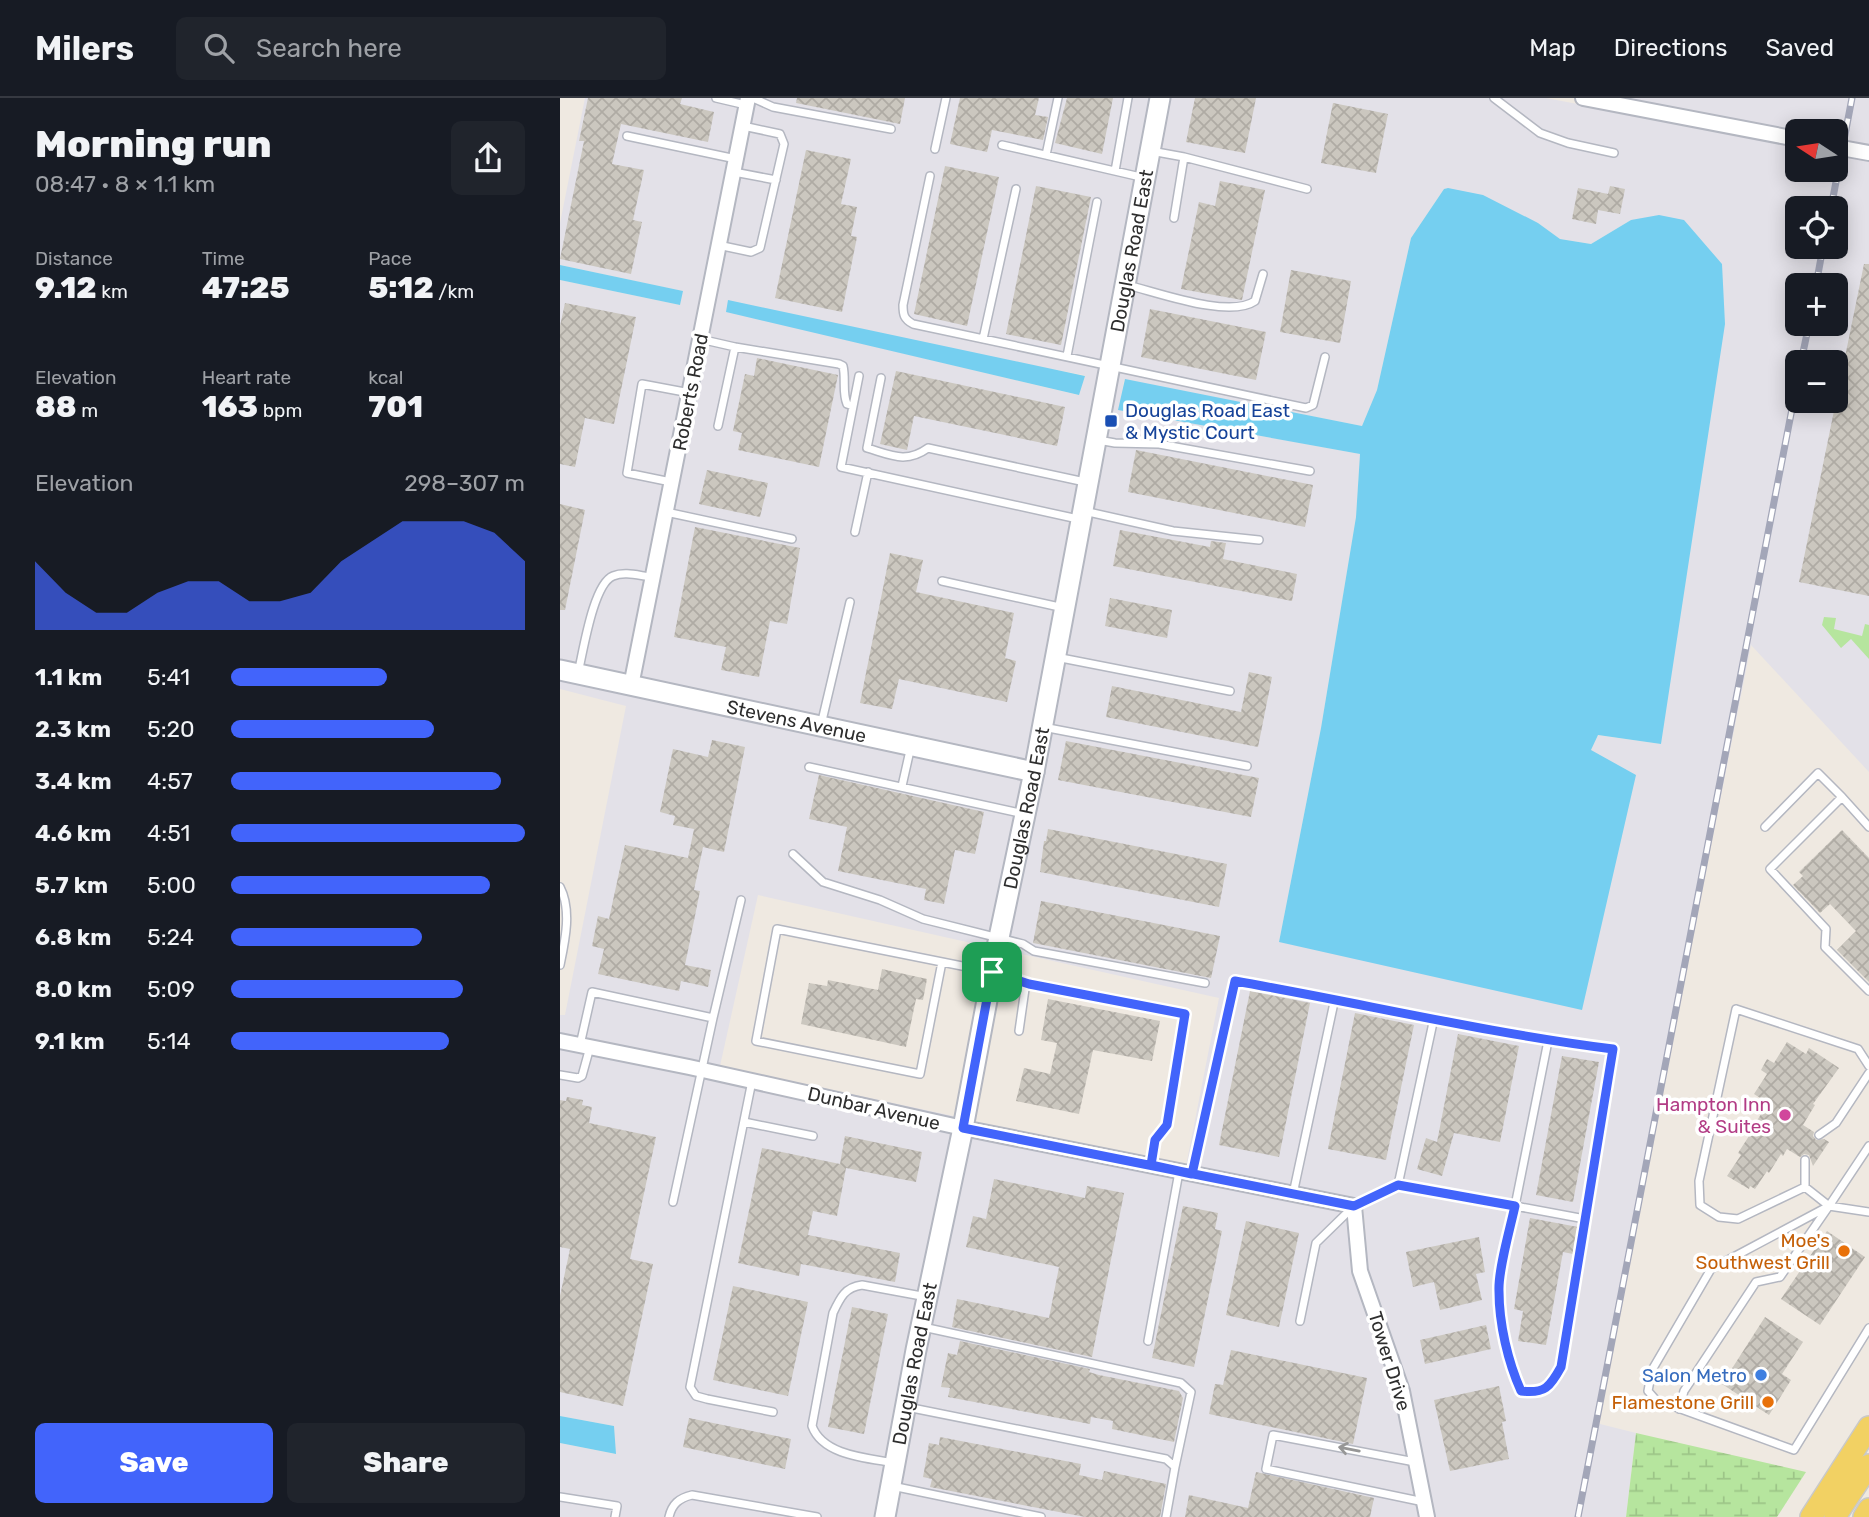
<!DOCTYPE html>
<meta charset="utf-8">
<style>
body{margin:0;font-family:Rubik,sans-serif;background:#20242c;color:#f1f3f6;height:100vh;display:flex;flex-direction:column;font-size:26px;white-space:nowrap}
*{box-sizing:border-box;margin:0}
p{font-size:23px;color:#9ea1a6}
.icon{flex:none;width:38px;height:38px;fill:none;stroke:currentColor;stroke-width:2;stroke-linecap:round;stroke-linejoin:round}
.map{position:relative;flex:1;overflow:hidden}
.sheet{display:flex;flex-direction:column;background:#171b24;width:560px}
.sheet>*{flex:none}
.needle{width:46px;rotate:282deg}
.controls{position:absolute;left:1225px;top:21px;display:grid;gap:14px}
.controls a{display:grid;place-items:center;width:63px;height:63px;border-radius:10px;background:#171b24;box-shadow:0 4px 18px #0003;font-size:35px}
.pin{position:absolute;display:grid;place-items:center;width:60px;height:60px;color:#fff;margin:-30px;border-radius:14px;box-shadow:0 4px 10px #0006}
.round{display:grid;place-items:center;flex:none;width:74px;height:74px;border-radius:10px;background:#20242c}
.head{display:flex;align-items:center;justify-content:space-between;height:119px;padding:0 35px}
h1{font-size:38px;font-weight:800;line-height:52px}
.figures{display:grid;grid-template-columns:repeat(3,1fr);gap:10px;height:119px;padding:7px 35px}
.figures div{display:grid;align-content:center}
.figures b{font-size:30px;font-weight:800}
.figures small{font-size:19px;font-weight:400}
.figures p{font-size:19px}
.chart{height:196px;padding:14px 35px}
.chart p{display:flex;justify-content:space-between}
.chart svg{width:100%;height:126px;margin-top:7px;fill:#4264fb;opacity:.7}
.action{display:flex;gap:14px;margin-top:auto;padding:14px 35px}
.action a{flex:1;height:80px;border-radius:10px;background:#4264fb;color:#fff;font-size:28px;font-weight:800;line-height:80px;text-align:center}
.action a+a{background:#20242c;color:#f1f3f6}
ul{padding:0 35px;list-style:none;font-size:23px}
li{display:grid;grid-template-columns:112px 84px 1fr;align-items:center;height:52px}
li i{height:18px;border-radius:9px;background:#4264fb}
header{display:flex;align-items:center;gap:42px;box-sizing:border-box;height:98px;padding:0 35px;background:#171b24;border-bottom:2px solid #363941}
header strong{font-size:33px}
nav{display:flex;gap:38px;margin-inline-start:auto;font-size:24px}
.search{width:490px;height:63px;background:#20242c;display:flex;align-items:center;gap:18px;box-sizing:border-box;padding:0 24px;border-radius:10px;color:#9ea1a6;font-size:26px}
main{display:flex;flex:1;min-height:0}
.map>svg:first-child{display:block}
.industrial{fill:#e3e1e8;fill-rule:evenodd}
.grass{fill:#b6e59e}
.wetland{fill:url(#wetland-marsh)}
.water{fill:#75cff0}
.building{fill:url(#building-cross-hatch)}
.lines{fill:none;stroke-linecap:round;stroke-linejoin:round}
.lane-casing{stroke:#b4b7c1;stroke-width:10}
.street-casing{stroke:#b4b7c1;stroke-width:18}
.secondary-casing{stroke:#b4b7c1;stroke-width:23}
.primary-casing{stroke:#c9c9c9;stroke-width:24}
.lane{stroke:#fff;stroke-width:7}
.street{stroke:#fff;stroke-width:14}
.secondary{stroke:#fff;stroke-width:19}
.primary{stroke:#f2d163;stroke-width:21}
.rail-casing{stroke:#a3a6b8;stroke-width:7}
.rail{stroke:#fff;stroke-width:4.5;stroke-dasharray:13;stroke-linecap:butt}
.oneway{stroke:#969696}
.route-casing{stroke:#fff;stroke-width:14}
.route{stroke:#4264fb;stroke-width:9}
.transit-dot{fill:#1a4fb4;stroke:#fff;stroke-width:2.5}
.hotel-dot{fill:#d1479c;stroke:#fff;stroke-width:2.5}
.food-dot{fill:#e8710a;stroke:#fff;stroke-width:2.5}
.shop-dot{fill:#3f7fe0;stroke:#fff;stroke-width:2.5}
.labels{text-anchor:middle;stroke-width:7;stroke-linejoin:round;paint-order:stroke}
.street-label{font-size:19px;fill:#2e2e2e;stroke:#fff}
.transit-label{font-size:19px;fill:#164399;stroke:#fff;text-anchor:start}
.hotel-label{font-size:19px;fill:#b23c85;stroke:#fff;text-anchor:end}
.food-label{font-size:19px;fill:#c56008;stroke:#fff;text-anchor:end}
.shop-label{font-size:19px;fill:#366cbe;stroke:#fff;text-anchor:end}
</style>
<header>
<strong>Milers</strong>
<div class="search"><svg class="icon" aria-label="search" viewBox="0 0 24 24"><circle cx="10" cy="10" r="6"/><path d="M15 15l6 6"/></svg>Search here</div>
<nav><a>Map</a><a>Directions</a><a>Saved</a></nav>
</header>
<main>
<section class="sheet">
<div class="head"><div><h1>Morning run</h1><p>08:47 · 8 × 1.1 km</p></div><a class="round"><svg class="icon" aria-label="share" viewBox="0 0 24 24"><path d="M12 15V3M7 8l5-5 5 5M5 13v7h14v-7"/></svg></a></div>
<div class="figures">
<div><p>Distance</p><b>9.12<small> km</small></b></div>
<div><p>Time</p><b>47:25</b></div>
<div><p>Pace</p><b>5:12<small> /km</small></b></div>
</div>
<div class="figures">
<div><p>Elevation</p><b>88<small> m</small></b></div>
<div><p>Heart rate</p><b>163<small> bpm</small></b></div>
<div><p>kcal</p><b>701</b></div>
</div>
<div class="chart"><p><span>Elevation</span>298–307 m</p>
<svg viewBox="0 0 160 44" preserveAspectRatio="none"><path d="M0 44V20L10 31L20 38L30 38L40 31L50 27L60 27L70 34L80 34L90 31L100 20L110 13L120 6L130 6L140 6L150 10L160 20V44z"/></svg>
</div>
<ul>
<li><b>1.1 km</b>5:41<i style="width:53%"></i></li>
<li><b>2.3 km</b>5:20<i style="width:69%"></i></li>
<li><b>3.4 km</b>4:57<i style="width:92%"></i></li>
<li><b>4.6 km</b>4:51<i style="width:100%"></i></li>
<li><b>5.7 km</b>5:00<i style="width:88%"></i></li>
<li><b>6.8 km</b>5:24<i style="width:65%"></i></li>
<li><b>8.0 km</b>5:09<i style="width:79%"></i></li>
<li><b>9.1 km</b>5:14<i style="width:74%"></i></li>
</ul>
<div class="action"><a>Save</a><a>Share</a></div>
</section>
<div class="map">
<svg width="1309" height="1419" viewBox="0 0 1309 1419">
<defs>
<pattern id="wetland-marsh" width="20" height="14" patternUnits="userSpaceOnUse" patternTransform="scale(1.75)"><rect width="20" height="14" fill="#b6e59e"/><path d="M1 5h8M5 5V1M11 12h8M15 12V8" fill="none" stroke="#9dc588"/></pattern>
<pattern id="building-cross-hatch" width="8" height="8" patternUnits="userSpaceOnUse" patternTransform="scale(1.75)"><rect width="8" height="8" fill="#cbc7bf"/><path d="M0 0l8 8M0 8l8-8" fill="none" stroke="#afaba4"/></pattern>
</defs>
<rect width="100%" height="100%" fill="#efe9e1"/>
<path class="industrial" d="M25,0H180L65,579L0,565V182L120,207L122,193L0,167V125Z
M196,0H592L467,666L80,583ZM166,213L524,277L525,278L518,297Z
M608,0H986L1237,48V72H1276V56L1309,62V674L1191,547L1036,1325L1076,1335L1066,1419H875L850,1293L808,1172L803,1103L626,1068L659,900L444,852ZM888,90L978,125L1000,141L1031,146L1071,122L1101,646L1037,637L1031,652L719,844L761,630L796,419L800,356L559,312L564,282L802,328L817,292L851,140L884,91ZM1237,110H1276V149H1237ZM1237,187H1276V226H1237ZM1237,264H1276V303H1237Z
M1058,0H1309V48L1276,42V33L1237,34Z
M0,579L465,679L429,849L198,797L160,968L398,1019L397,1022L131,962L0,936V917H5L66,608L0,591Z
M0,950L128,976L394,1035L317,1419H0V1345L55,1356L54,1328L0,1318Z
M409,1038L787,1113L793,1175L835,1295L859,1419H333L364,1254Z"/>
<path class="grass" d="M1264,519L1276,520L1274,531L1302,538L1305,526L1309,527V561L1291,541L1281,550L1262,527Z"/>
<path class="wetland" d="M1076,1335L1246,1374L1217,1419H1066Z"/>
<path class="water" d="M888,90L923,97L978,125L1000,141L1031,146L1071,122L1099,117L1124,122L1162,166L1165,226L1101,646L1038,637L1031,652L1076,677L1022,912L719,844L761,630L796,419L800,356L558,312L565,281L802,328L817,292L851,140L884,91Z
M0,167L123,193L120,207L0,182Z
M168,202L525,278L519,297L166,214Z
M0,1318L54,1328L56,1356L0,1345Z"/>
<path class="building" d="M28,0H122L120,6L154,14L148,44L61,26L52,66L84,72L73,122L82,124L71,176L0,161L24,43H19Z
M237,0H345L340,26L236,5Z
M400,0H479L475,17L488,19L483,42L432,32L427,54L390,46Z
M507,0H553L542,56L495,45Z
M635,0H696L685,55L626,44Z
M773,5L828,16L816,75L761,65Z
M246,52L291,61L281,106L297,109L291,138L297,139L282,214L215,200Z
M385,68L439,79L407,228L354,216Z
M660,83L705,92L682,202L621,191L639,104L655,108Z
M476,88L531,99L501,247L446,236Z
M1050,88L1065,91L1060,116L1038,112L1036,126L1012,121L1018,90L1048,96Z
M1304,166H1309V498L1239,484Z
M731,172L791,183L780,245L720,234Z
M5,205L76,219L54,326L25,320L15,369L0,366V228Z
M590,211L706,234L696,282L581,259Z
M197,260L278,277L259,369L178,352L182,335L173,333L185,276L194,278Z
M336,273L505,309L497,348L354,318L347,352L320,346Z
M576,352L753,387L745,429L568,394Z
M147,372L208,385L200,419L139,406Z
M0,406L25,412L5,512H0Z
M135,429L240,450L227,526L210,523L199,579L161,572L166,549L114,539Z
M560,432L650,449L651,443L666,445L663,461L737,476L732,503L553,468Z
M330,455L363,462L356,494L454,515L445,560L456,563L447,604L339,581L332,611L300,605Z
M550,500L612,512L607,540L545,528Z
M689,574L712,579L698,649L546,619L552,588L681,614Z
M152,642L185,649L164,754L143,749L134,792L140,793L125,867L151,872L148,889L121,883L119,893L38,876L44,851L32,848L38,818L49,821L65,747L128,760L134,731L113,727L115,718L100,714L113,651L148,659Z
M506,643L699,680L691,719L498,682Z
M259,677L424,714L415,756L395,752L384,806L364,802L366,791L278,773L287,729L249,721Z
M488,731L667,766L659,809L480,774L484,743H486Z
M1282,732L1309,760V884L1277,852L1296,833L1270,806L1260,815L1233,787L1243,778L1239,774Z
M481,803L660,838L651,880L473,845Z
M322,871L367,881L363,902L356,901L346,949L241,926L249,885L267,888L268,882L318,892Z
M690,893L750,905L719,1059L659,1047Z
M488,901L600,923L592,963L533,952L519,1016L456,1003L464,970L490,976L497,945L481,942Z
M795,915L854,927L826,1062L768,1051Z
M898,936L959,948L940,1044L894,1035L882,1078L857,1071L866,1040L877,1044Z
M1227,944L1246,956L1249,950L1279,970L1253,1006L1255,1007L1243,1027L1254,1034L1253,1038L1256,1042L1264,1041L1269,1044L1253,1068L1249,1057L1244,1056L1240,1059L1227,1051L1223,1058L1221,1056L1209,1075L1207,1073L1195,1091L1190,1088L1189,1091L1167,1078L1181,1057L1178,1055L1189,1038L1188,1037L1208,1005L1194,996L1207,976L1201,972L1207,961L1214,965Z
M1002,958L1039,964L1013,1104L976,1097Z
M7,999L23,1002L22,1007L32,1009L29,1025L96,1039L70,1161L93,1166L63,1308L0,1294V1198L10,1151L0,1149V1002L6,1003Z
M285,1038L362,1054L356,1084L286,1070L277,1118L253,1113L248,1137L340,1155L335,1184L241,1166L239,1178L178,1165L202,1050L280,1066Z
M434,1081L525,1100L527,1088L564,1095L532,1259L392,1229L397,1201L489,1220L499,1169L406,1149L413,1118L426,1121Z
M623,1108L658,1115L655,1131L662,1133L634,1269L592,1260Z
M970,1120L1018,1129L1013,1156L1003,1154L986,1247L958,1243L963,1213L954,1211Z
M686,1123L739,1135L719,1229L666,1217Z
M1267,1133L1305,1159L1260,1227L1221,1201Z
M919,1139L925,1174L916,1176L922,1202L880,1212L874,1184L853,1189L846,1154Z
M173,1188L248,1204L228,1298L153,1282Z
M292,1209L328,1216L304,1336L268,1329Z
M1205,1219L1243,1244L1222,1276L1231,1282L1209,1317L1162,1286Z
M926,1227L931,1251L865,1266L860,1242Z
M400,1243L530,1271L529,1274L539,1277L619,1293L623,1300L614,1344L552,1331L553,1323L531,1319L530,1326L388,1299L390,1290L381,1289L388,1255L397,1257Z
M671,1252L807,1280L793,1346L649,1316L655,1286L663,1287Z
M939,1288L946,1323L942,1324L949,1361L890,1373L874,1302Z
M129,1320L231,1341L225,1371L123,1349Z
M380,1339L521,1366L519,1377L542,1382L544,1373L606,1386L600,1419H525L370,1389L372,1381L363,1379L367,1357L369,1345L379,1347Z
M696,1374L814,1400L810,1419H625L629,1397L688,1410Z"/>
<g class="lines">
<g class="lane-casing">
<path id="lane" d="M156,0L186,7
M193,0L213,9L331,31
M934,0L980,35L1008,45L1054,55
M67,38L176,61
M442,47L585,80
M375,51L386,0
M591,53L624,59L747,91
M486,57L498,0
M555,73L568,0
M174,74L216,82
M370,78L343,207C343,217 344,221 353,226L746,310L753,307L765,259
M614,120L624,59
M158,147L191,154L200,150L224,46L220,36L183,28
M567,187C597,194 669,221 695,203L703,176
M140,241L175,249L158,328
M423,241L456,91
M175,249L279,266L283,268C286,280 282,295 287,306L293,308
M507,258L537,104
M299,278L281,369L518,421
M321,280L307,350C331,357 346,366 368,350L525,384
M538,342L555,345L599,346L750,373
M111,384L67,375L82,286L130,295
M524,413L613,433L699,442
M106,414L232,441
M295,434L308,374
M382,483L504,510
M496,559L670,593
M18,575C23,555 33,486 53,478C65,473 80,478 92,479
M261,627L290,504
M483,629L687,668
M249,669L464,716
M342,688L351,648
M1205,729L1258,675L1282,699
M1309,729L1282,699L1210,771L1266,831L1265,849L1309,893
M233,756L263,784L320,802L363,821L463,846L474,853L645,885
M0,789C12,812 5,843 0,867
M382,864L360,976L196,943L217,831L432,874L469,885L625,916L607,1027L595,1042L591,1067
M153,920L181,802
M459,933L466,884
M988,943L1053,951L1001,1269C990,1289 985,1296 961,1293C948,1264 939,1226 939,1193C938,1172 950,1132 955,1108L1025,1121
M20,947L32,894L153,920L113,1104
M0,977L18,980L22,978L30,949
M192,983L130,1289L136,1298L147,1301L213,1314
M184,1024L253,1038
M1259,1037L1276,1025L1309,975
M1309,1048L1269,1108L1309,1114
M632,1076L675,883L775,900L778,901L988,943L955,1108L838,1087L874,920
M1245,1089V1062
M733,1096L775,900
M1269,1108L1245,1089L1178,1121L1159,1119L1140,1107L1139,1083L1176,911L1298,951L1309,968
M740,1223L756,1145L794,1108L838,1087
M363,1229L621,1285L631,1294L615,1369
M588,1243L619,1074
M347,1309L606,1361L615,1369L606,1419
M1119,1311L1124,1293L1196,1184L1220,1179L1269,1108L1151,1171L1092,1272L1088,1293L1096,1302L1234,1352L1309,1230
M855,1364L713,1337L706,1371L864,1404
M335,1365C308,1360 263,1358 252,1328L273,1215C280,1200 285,1189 302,1187L367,1199
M332,1388L481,1419
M0,1399L57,1408L55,1419
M109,1419C112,1406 119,1400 132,1397L257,1419"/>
</g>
<g class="street-casing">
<path id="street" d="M1023,0L1237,41
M1276,49L1309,55
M71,588L188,0
M0,943L129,969L403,1030L794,1108L800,1173L842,1293L867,1419"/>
</g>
<g class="secondary-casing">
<g id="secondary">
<path id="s1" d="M0,572L474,674"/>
<path id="s2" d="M325,1419L356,1252L403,1030L437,849L474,674L600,0"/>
</g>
</g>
<g class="primary-casing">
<path id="primary" d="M1251,1419L1309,1329
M1275,1419L1309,1367
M1304,1419L1309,1411"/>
</g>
<use href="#lane" class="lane"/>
<use href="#street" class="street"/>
<use href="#secondary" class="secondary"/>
<use href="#primary" class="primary"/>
<g class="rail-casing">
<path id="rail" d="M1271,110L1292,0
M1256,187L1263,149
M1241,264L1249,226
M1018,1419L1237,285"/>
</g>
<use href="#rail" class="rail"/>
</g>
<defs><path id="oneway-shaft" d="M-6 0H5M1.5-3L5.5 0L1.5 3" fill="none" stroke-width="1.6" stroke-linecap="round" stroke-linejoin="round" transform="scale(1.75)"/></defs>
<use class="oneway" href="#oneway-shaft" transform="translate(789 1351) rotate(-169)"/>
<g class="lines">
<g class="route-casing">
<path id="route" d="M432,874L403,1030L794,1108L838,1087L955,1108C950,1131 938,1172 939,1193C939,1226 948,1264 961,1293C985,1296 990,1289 1001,1269L1053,951C926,935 801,905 675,883L632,1076L591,1067L595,1042L607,1027L625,916L469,886L432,874"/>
</g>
<use href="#route" class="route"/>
</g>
<rect class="transit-dot" x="544" y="316" width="14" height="14" rx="3.5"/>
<circle class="hotel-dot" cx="1225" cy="1017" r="7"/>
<g class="food-dot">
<circle cx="1284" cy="1153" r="7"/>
<circle cx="1208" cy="1304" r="7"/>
</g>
<circle class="shop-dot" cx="1201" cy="1277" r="7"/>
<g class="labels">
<g class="street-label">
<text dy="7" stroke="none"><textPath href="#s2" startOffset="1290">Douglas Road East</textPath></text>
<text transform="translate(130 294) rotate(-79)" y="7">Roberts Road</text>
<text dy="7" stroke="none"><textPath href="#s1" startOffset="242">Stevens Avenue</textPath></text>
<text dy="7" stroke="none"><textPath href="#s2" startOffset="723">Douglas Road East</textPath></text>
<text transform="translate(314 1010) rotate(13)" y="7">Dunbar Avenue</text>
<text transform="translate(830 1263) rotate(73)" y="7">Tower Drive</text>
<text dy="7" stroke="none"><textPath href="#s2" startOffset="156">Douglas Road East</textPath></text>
</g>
<g class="transit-label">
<text x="565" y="319">Douglas Road East<tspan x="565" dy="22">&amp; Mystic Court</tspan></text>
</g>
<g class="hotel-label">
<text x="1211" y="1013">Hampton Inn<tspan x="1211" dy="22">&amp; Suites</tspan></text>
</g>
<g class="food-label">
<text x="1270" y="1149">Moe's<tspan x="1270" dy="22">Southwest Grill</tspan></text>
<text x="1194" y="1311">Flamestone Grill</text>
</g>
<g class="shop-label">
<text x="1187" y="1284">Salon Metro</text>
</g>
</g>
</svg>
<div class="controls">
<a><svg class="needle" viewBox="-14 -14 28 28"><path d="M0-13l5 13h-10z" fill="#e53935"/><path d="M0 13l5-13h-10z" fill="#9ea1a6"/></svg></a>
<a><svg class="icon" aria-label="locate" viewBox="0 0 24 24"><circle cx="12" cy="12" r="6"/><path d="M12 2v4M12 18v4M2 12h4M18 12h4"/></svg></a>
<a>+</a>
<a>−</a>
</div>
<div class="pin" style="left:432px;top:874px;background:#1e9e55"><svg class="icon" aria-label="arrive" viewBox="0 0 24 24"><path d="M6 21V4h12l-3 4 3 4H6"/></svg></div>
</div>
</main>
